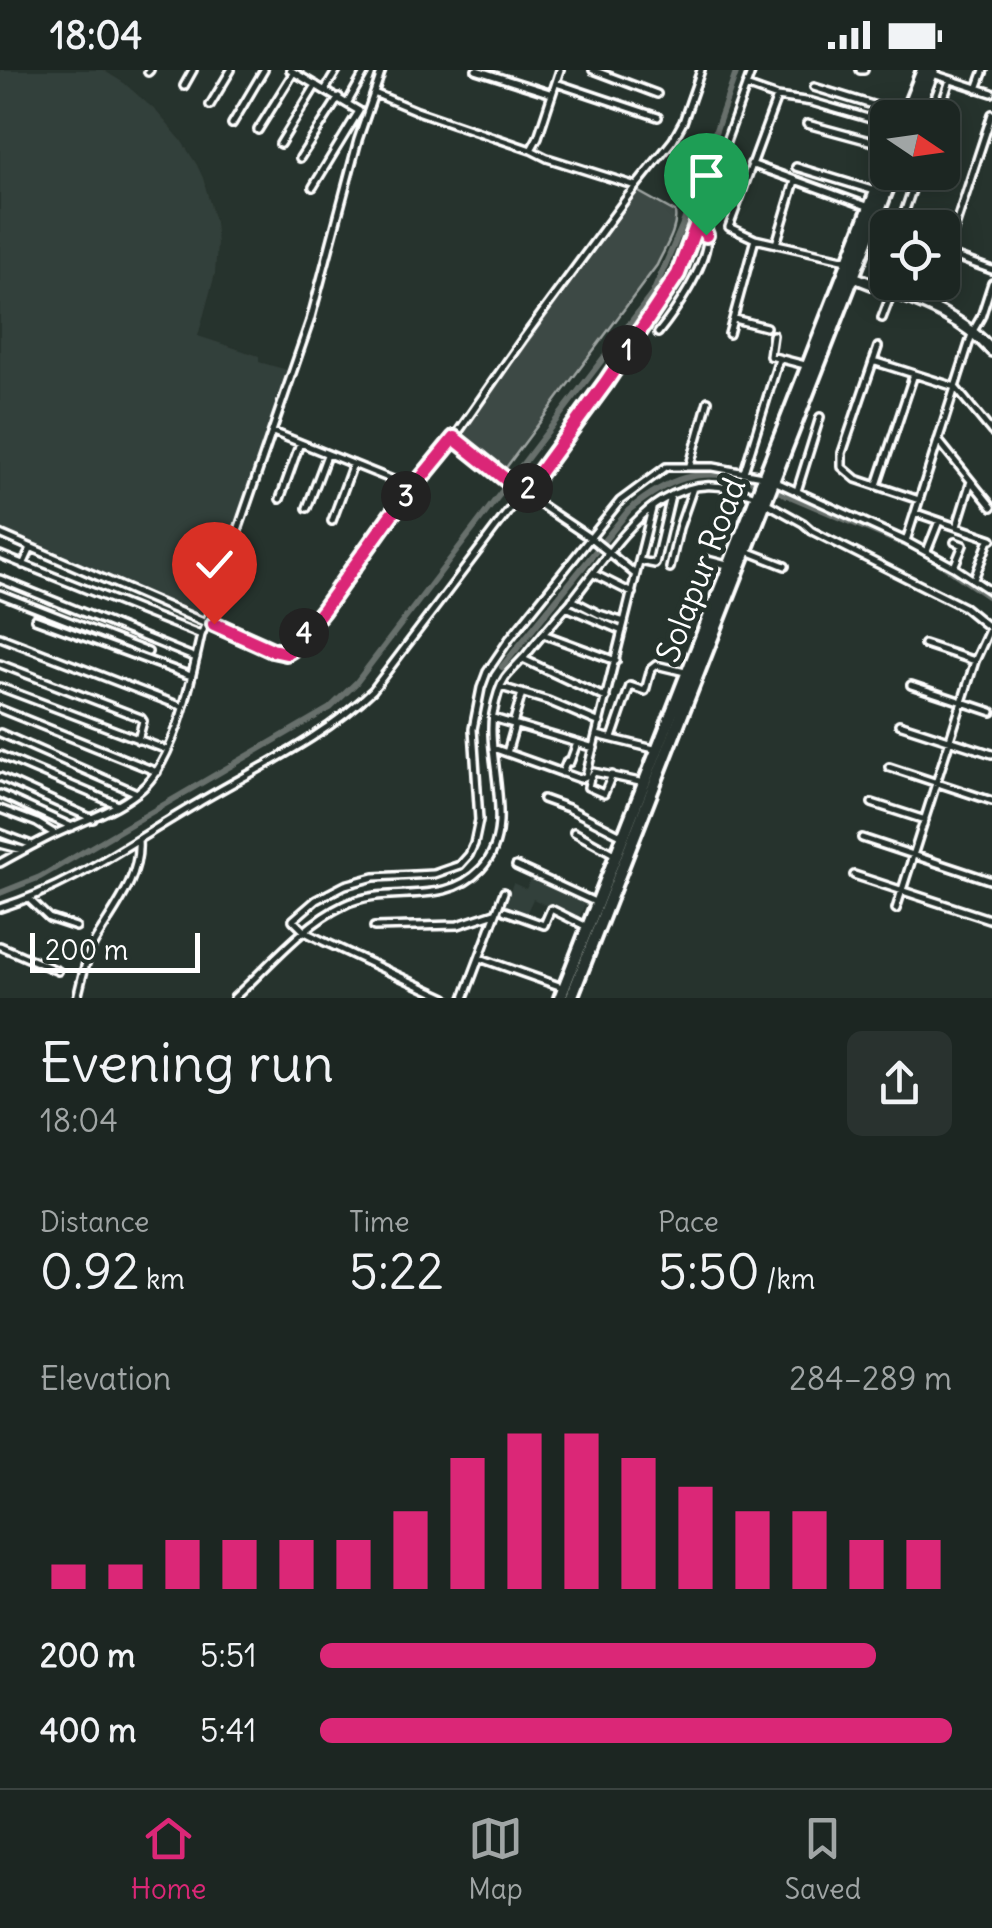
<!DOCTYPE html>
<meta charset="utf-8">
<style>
body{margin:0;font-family:Delius,sans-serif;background:#29322f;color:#f1f3f6;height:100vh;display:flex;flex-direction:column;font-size:38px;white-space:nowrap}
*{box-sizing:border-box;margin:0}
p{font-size:32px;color:#a0a5a5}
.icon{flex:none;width:55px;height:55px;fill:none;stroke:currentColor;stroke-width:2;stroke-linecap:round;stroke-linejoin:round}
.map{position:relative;height:928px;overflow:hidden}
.details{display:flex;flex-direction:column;background:#1c2622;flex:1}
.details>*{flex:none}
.needle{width:65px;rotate:103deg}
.tools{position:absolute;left:870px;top:30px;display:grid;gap:20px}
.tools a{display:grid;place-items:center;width:90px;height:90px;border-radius:15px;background:#1c2622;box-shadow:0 5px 25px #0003,0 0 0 2px #3a4340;font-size:50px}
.scale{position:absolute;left:30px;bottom:25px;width:170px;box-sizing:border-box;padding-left:10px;border:5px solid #fff;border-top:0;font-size:28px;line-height:35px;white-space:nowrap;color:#fff;-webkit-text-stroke:8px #26332d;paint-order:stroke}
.pin{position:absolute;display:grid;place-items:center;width:85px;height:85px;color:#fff;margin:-102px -42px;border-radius:50% 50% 50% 0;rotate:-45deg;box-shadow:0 0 10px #0007}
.pin .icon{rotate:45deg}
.km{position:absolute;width:50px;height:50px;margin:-25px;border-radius:50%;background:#222;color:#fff;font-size:28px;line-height:50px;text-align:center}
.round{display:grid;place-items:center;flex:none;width:105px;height:105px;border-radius:15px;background:#29322f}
.summary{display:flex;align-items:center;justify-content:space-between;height:170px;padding:0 40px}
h1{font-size:55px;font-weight:600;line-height:75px}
.figures{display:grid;grid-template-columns:repeat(3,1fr);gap:15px;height:170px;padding:10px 40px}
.figures div{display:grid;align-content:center}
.figures b{font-size:50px;font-weight:600}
.figures small{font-size:28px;font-weight:400}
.figures p{font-size:28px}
.chart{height:280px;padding:20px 40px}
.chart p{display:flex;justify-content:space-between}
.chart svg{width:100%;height:180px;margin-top:10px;stroke:#db2777;stroke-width:6}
ul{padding:0 40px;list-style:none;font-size:32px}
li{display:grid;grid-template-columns:160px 120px 1fr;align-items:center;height:75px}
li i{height:25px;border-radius:12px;background:#db2777}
.status{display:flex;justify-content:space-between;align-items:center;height:70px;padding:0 50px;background:#1c2622;direction:ltr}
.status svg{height:28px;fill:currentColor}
.dock{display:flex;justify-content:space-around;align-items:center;height:140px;border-top:2px solid #3a4340;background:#1c2622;font-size:28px;color:#a0a5a5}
.dock a{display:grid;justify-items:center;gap:5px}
.dock .active{color:#db2777}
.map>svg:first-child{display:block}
.built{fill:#333f3a}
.green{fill:#3e4944;stroke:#9ea4a2;stroke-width:2.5}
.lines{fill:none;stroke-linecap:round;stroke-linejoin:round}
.canal{stroke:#67706c;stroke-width:6}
.minor-casing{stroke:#fff;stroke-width:12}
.primary-casing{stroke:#fff;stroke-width:16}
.trunk-casing{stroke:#fff;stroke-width:18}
.minor{stroke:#26332d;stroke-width:5}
.primary{stroke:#26332d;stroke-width:9}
.trunk{stroke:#26332d;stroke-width:10}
.route-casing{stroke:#fff;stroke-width:20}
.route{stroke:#db2777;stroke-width:12}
.labels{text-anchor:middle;stroke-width:10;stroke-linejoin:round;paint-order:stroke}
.street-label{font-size:32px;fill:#fff;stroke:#26332d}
</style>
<div class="status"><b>18:04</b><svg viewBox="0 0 49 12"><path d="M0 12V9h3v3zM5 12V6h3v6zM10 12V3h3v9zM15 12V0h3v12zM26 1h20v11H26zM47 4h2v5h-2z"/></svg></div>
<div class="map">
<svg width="992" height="928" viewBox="0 0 992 928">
<rect width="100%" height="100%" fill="#26332d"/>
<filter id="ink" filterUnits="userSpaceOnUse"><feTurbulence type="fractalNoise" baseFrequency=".01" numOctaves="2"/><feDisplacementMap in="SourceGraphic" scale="20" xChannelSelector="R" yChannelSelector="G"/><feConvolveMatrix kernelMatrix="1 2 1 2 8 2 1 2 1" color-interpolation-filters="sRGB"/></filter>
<g filter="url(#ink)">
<path class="built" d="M0,0H103L124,13L156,41L181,70L197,95L203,108L215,152L217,174L215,204L198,266L259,286V292L291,301L205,549L0,458Z
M532,806L587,831L577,851L533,829L526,844L505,835L513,813L526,819Z"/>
<path class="green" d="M637,121L675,142C678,160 664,179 657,195L505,399L463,369L460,364Z"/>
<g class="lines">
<path class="canal" d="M502,597L629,440C669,408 697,397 749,409L913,478L938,492L992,529
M0,823L40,807L330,638L356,613L653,223L683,154L737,0"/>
<g class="minor-casing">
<path id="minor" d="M290,0L359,41L313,117
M476,0L552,24
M560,0L538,67L531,80L547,88L636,116
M593,0L657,24
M860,0H864
M148,2L150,0
M933,4L992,23
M556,13L658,47
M184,16L193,0
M746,16L777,27L812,32L888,54
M814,17L905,45
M977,19L984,0
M325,20L337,0
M374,23L417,41L531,80
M777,27L729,157L755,169L847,190
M348,32L366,0
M210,35L231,0
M937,48L950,10
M232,54L264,0
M807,54L888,76
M258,60L294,2
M280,74L316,15
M300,88L339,27
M751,94L867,136
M796,97L875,121
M899,158L918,102
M776,174L795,111
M942,182L992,200
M946,184L992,44
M882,248L892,222
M734,249L766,257
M658,263C675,242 705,198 707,170C707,162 702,155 699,148
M729,264L755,169
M773,265L770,286L805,295
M878,277L842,383V397L856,409L919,430
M873,291L955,317L992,362
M273,362L413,418
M454,368L523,423L593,470L635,504
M938,370L992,437
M690,395L708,331
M744,402L779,289
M774,411L906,471L954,497L992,522
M877,415L914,304
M797,421L820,347
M280,429L300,373
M765,432L803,453L812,461L964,537L992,560
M307,438L327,385
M916,443L992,469
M332,451L353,394
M957,456L971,411
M0,464L206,553L310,251L358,70L382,0
M906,471L973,261L981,247L992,213
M747,481L785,496
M927,481L939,451
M0,485L201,565
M704,489L727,495
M640,491L655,494L671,426
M23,495L31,478
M954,497L963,475L955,472
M670,498L679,458L693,418
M594,504L632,523
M0,509L196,588
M974,509L989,470
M0,524L148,582
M572,530L599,544L624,552
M566,537L622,561
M35,549L191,606
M543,564L616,591
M0,567L183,637
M924,574L975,591
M523,589L606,628
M0,594L141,648L143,651L138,670
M911,615L992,642
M0,617L167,680
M501,617L548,631L600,653
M0,639L157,702
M493,648L594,678
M513,654L522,623
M899,654L992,684
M0,663L137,723
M597,665L654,679
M612,668L630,616L645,621L651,599L656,595L685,602
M493,678L580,709L586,706L652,439
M507,683L515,655
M0,685L116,734
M889,697L992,731
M562,703L567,691L570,692L577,673
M612,705L604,724L588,717L590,708L594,702L644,713
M0,707L93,749
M0,724L72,757
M543,729L568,738L621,765
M872,733L925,750
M0,739L37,753L55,764
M574,762L614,784
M0,763L32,775
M862,768L992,811
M0,774L23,780
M0,793C18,783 36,773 55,764C83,751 114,741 138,722C175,694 191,609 201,565L206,553L281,583L291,580L323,540L391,445L454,368L522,270L628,126L673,70L683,52L701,0
M516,796L597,833
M854,805L992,850
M29,829L49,848L76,857
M0,838C72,816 134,770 198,733C257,698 324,668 373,620L606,312L678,204L752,0
M896,839L975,591L990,558
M505,841L544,855L551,839L587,857
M374,857L458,855L495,843
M0,876L58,901
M480,888L562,917
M77,928C82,910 85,889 94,873C112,841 141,809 138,770
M234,928C268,897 302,855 344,835C389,813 443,839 481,799C518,760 486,691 493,644C495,633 499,617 505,608C511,600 519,593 526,585C540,567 555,550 570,533C595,502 628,451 661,431C695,410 721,413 756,426
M446,928L323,871L305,862L293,850L316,830L345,815L374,807L434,804L460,795L469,785L474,774L479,750L473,659L481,618L487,602L510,568L620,431L666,397H713L762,406
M464,928L504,822"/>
</g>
<g class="primary-casing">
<path id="primary" d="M847,204C897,226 955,238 992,281"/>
</g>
<g class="trunk-casing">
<path id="trunk" d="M904,48L923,0
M915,48L933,0
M560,928L888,91
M571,928L894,102"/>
</g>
<use href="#minor" class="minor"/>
<use href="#primary" class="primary"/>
<use href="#trunk" class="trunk"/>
</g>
</g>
<g class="lines" filter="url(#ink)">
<g class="route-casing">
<path id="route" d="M214,554L272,580L286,583L291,580L323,540L391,445L454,368L524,424L606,312L678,204L699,148L706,165"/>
</g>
<use href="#route" class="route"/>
</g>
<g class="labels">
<g class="street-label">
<text transform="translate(701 500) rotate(-69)" y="11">Solapur Road</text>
</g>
</g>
</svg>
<div class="tools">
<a><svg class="needle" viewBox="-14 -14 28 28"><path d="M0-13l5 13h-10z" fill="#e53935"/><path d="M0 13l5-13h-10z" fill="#a0a5a5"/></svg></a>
<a><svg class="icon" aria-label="locate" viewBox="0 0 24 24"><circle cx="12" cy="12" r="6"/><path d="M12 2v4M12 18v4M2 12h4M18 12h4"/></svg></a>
</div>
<div class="scale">200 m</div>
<div class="pin" style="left:706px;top:165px;background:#1e9e55"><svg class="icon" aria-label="arrive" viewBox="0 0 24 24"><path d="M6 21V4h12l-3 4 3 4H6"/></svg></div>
<div class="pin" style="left:214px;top:554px;background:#d93025"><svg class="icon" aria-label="check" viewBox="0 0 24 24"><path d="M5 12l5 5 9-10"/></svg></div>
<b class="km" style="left:627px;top:280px">1</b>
<b class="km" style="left:528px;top:418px">2</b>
<b class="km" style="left:406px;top:426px">3</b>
<b class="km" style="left:304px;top:563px">4</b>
</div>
<section class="details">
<div class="summary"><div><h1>Evening run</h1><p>18:04</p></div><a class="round"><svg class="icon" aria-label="share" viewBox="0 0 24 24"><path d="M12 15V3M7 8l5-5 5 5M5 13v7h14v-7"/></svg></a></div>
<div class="figures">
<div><p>Distance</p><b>0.92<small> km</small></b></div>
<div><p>Time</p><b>5:22</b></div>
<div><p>Pace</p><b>5:50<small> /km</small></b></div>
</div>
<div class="chart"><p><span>Elevation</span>284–289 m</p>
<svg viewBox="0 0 160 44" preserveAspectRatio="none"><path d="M5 44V38M15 44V38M25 44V32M35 44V32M45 44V32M55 44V32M65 44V25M75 44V12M85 44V6M95 44V6M105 44V12M115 44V19M125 44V25M135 44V25M145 44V32M155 44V32"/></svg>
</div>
<ul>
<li><b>200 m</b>5:51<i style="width:88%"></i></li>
<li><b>400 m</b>5:41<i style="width:100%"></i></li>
</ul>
</section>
<nav class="dock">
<a class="active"><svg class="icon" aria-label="home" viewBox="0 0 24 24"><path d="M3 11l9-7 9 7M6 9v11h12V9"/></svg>Home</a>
<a><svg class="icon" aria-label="map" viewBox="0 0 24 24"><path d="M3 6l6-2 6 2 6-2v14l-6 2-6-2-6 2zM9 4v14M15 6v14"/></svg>Map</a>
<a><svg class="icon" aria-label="saved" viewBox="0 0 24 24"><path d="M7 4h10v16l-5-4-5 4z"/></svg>Saved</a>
</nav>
